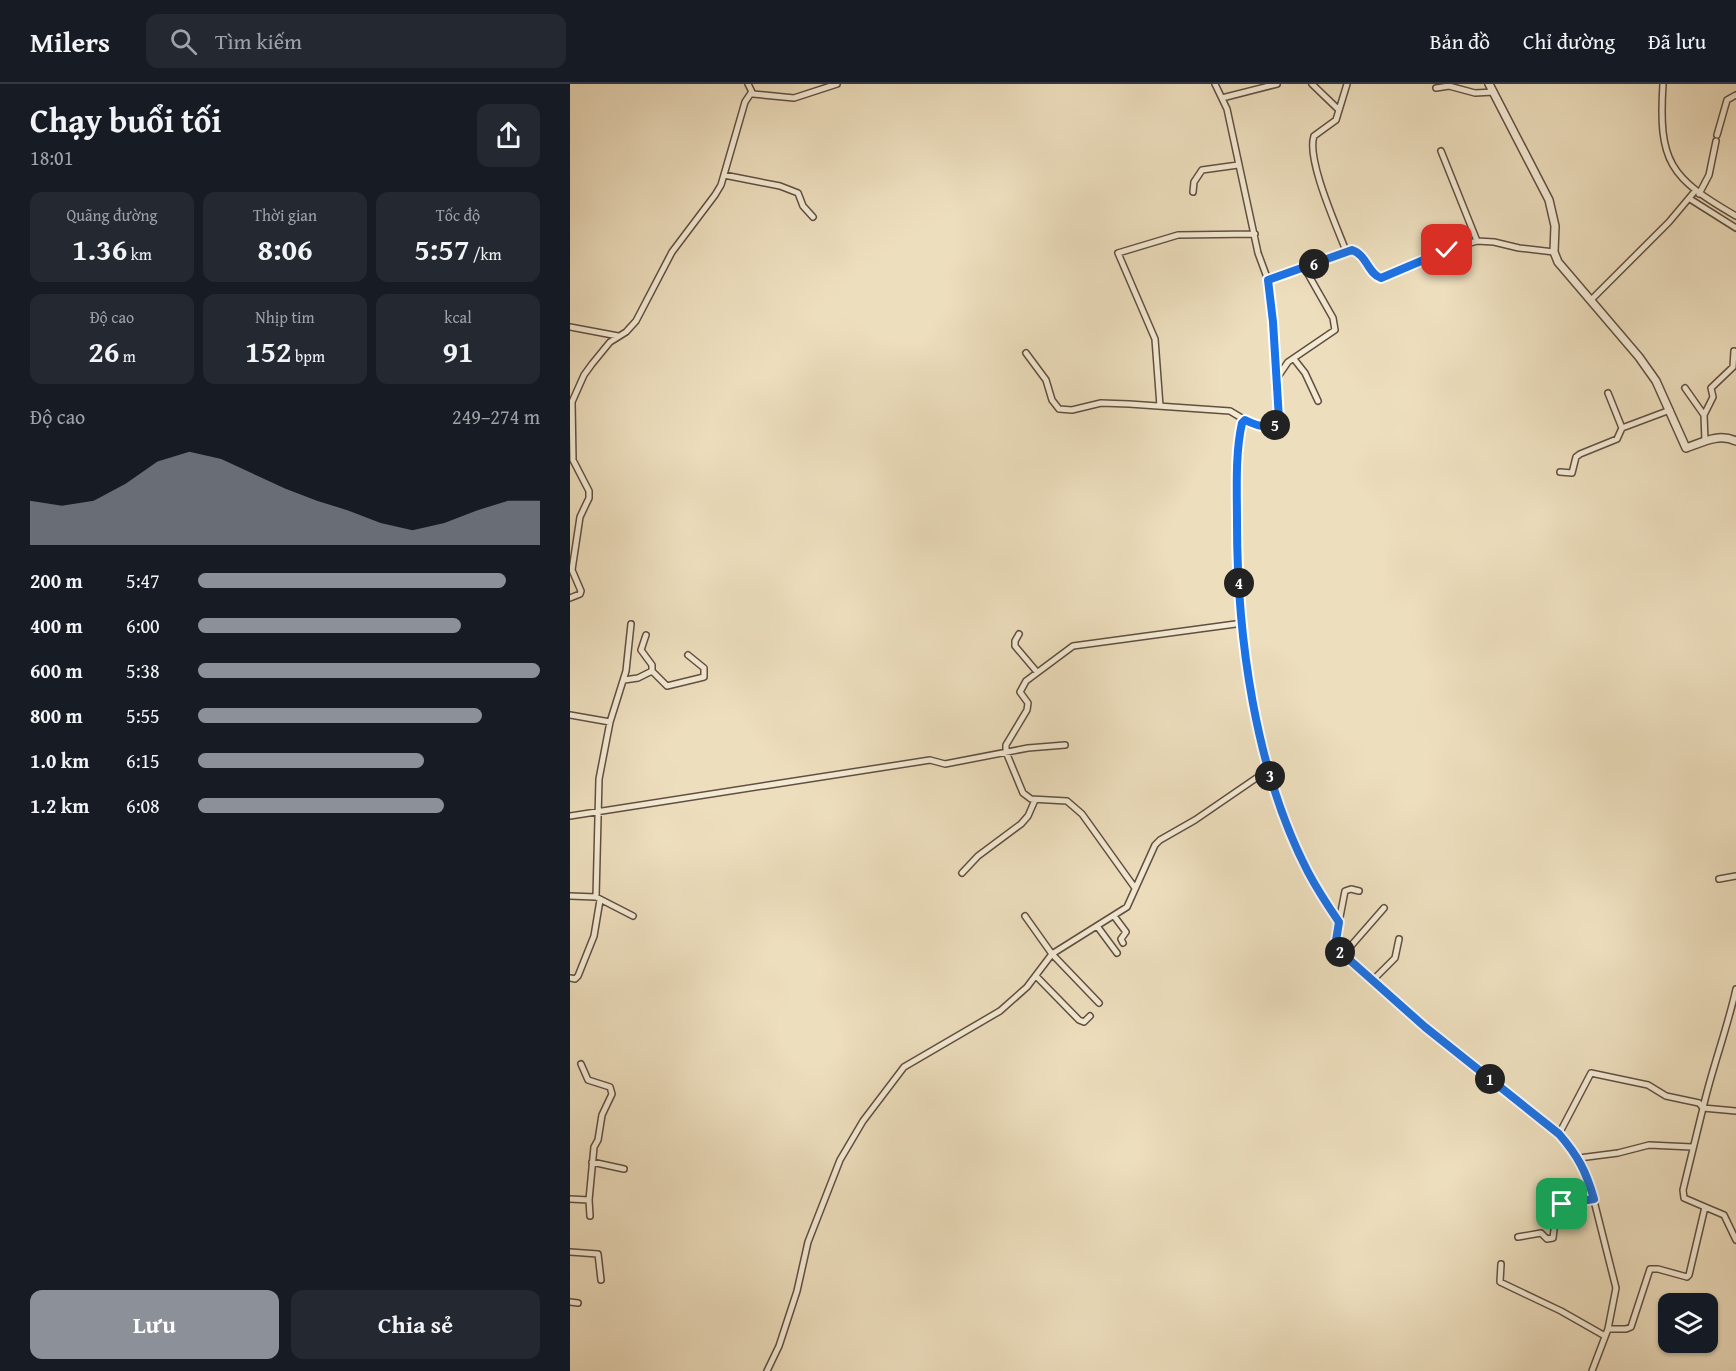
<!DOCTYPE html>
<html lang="vi">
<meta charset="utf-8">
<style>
body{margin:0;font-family:"Gentium Book Plus",serif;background:#242831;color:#f1f3f6;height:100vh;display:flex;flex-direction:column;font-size:22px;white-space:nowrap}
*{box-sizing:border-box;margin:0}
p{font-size:20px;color:#9ea1a6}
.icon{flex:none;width:33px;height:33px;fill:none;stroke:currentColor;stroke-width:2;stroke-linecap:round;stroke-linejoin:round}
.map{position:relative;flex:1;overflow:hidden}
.sheet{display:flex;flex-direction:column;background:#171b24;width:570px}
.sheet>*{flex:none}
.tools{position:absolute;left:1088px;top:1209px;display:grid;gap:12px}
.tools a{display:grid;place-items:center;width:60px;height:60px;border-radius:12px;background:#171b24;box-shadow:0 2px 4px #0004;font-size:30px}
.pin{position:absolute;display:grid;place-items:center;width:51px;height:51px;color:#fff;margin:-26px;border-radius:12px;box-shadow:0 3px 9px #0006}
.km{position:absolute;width:30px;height:30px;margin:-15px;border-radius:50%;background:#222;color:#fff;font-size:16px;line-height:30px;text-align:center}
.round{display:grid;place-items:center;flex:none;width:63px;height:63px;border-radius:12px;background:#242831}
.headline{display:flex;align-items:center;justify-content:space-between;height:102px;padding:0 30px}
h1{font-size:33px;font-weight:600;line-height:45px}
.stats{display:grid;grid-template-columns:repeat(3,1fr);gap:9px;height:102px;padding:6px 30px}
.stats div{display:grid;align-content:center;border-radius:12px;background:#242831;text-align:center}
.stats b{font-size:30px;font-weight:600}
.stats small{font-size:16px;font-weight:400}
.stats p{font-size:16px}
.chart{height:168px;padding:12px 30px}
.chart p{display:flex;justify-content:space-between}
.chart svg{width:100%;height:108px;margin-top:6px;fill:#8c9099;opacity:.7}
.cta{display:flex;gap:12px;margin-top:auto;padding:12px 30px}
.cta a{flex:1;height:69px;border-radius:12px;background:#8c9099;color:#fff;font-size:24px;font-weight:600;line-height:69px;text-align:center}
.cta a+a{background:#242831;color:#f1f3f6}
ul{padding:0 30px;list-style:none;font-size:20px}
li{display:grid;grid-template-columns:96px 72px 1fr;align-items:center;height:45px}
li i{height:15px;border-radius:8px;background:#8c9099}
header{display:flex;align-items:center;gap:36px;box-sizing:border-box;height:84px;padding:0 30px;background:#171b24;border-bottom:2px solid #363941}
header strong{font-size:28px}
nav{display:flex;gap:33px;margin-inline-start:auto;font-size:21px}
.search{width:420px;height:54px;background:#242831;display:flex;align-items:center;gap:15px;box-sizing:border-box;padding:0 21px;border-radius:12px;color:#9ea1a6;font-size:22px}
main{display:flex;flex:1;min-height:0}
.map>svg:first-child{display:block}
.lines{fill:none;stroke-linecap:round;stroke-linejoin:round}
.minor-casing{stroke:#614f41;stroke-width:8}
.tertiary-casing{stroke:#614f41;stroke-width:10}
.minor{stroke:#f3ead4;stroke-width:5}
.tertiary{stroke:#f3ead4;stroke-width:7}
.route-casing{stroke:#fff;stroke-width:12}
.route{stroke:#1a73e8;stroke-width:8}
</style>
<header>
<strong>Milers</strong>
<div class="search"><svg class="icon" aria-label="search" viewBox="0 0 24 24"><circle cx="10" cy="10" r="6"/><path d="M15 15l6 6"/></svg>Tìm kiếm</div>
<nav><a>Bản đồ</a><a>Chỉ đường</a><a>Đã lưu</a></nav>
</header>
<main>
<section class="sheet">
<div class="headline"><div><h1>Chạy buổi tối</h1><p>18:01</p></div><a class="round"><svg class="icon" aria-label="share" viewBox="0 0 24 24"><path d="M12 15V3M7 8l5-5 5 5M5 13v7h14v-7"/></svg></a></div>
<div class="stats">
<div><p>Quãng đường</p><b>1.36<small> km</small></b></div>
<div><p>Thời gian</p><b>8:06</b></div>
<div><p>Tốc độ</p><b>5:57<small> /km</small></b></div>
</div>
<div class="stats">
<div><p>Độ cao</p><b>26<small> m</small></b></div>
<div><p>Nhịp tim</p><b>152<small> bpm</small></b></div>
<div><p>kcal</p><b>91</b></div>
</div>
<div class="chart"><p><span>Độ cao</span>249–274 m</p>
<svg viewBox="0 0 160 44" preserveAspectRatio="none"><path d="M0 44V26L10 28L20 26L30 19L40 10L50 6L60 9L70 15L80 21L90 26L100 30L110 35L120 38L130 35L140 30L150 26L160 26V44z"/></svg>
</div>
<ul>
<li><b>200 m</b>5:47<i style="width:90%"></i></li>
<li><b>400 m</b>6:00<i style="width:77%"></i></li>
<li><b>600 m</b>5:38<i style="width:100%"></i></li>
<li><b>800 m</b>5:55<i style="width:83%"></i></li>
<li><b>1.0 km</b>6:15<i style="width:66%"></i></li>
<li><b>1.2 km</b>6:08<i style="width:72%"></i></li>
</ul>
<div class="cta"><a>Lưu</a><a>Chia sẻ</a></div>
</section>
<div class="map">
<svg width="1166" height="1287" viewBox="0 0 1166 1287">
<rect width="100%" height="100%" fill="#eddebd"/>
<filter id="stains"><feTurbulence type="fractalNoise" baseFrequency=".00333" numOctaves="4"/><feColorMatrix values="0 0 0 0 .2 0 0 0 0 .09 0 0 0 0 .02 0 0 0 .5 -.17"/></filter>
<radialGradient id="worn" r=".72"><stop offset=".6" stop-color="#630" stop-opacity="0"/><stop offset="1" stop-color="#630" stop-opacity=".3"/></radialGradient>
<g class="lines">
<g class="minor-casing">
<path id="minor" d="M178,0L183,10L224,14L267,0
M645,0L657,25L688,169L698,196L703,238L709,335C702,348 685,341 675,336L672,339L667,395V472L669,508L684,633L698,686L718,742L738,788L769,838L764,863L855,943L989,1050L1009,1074L1021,1105L1046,1204L1038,1245L1022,1287
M742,0L769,26
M1093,0C1088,78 1100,94 1166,132
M866,4L879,2L905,9L924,8
M652,14L707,0
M1147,51L1157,16L1166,11
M871,67L907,157
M154,91L210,102L228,109L233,122L243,133
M623,108L624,98L632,86L668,81
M1129,110L1139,91L1146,57
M1120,115L1166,144
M776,167C767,143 736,75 744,52L766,36L777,0
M698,196L734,183
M1022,215L1099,138L1125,107
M0,243L48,252
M456,269L476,296L482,316L489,325L502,326L531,319L559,320L660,327L675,336
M724,275L735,289L748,317
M707,294L718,278L765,246L763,234L734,183L782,167C797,171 797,190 811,194L877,166L907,157L924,158L949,164L984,168
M1115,304L1134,331
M1038,309L1052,344
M590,322L585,255L548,169L608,151L685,150
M1135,357L1134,331L1143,313L1141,304L1163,283L1164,267
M990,388L1002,389L1006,373L1010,370L1047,355L1052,344L1100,326
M0,514L10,510L11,507L2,486L10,433L19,414V407L3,376L2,318L14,291L22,280L40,258L56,248L66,237L102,168L145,111L151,101L175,18L181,9
M449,550L445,557V562L467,588
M82,587L97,602L134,593V584L118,571
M54,596L68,594L82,587V581L71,566L76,551
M0,631L40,638L29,695L26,813
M40,638L56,587L61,540
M0,732L360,676L375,680L458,664L495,661
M392,789L408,772L451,740L458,732L465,716
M1149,795L1166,792
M565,804L512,730L497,717L461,715L453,709L436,668V661L457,626L458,619L450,608L456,597L503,562L673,539
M0,812L26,813L63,832
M455,832L482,870L529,919
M544,832L556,848L551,855L553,859
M769,838L775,807L781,805L789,807
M527,842L547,869
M773,871L814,824
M466,892L509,936L514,938L520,932
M0,894L5,895L8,892L24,852L30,816
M803,896L825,874L829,855
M1166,905C1157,946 1142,984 1133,1024L1166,1027
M989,1050L1021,989L1078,1001L1096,1012L1129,1019L1133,1024L1113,1106L1114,1114L1135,1123L1119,1191L1117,1193L1088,1185H1080L1061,1243L1056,1245H1038
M1009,1074L1048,1069L1079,1061L1122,1063
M22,1078L54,1085
M0,1115L19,1116L24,1063L28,1056L32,1031L42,1010L40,1003L18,996L11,980
M19,1116L20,1132
M1135,1123L1154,1131L1166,1156
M948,1153L971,1149L977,1155L983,1154L987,1121L1024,1115
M0,1168L28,1170L31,1196
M931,1180L930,1198L991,1227L1035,1252
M0,1218L8,1219
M197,1287L209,1262L227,1207L238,1158L270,1076L293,1037L334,983L430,927L457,903L482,870L557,823L585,761L590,756L625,736L698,686"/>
</g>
<g class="tertiary-casing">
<path id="tertiary" d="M919,0L979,116L985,142L984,168L988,178L1069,273L1086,297L1116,364C1133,358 1149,349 1166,357"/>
</g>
<use href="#minor" class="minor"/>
<use href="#tertiary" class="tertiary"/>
</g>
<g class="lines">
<g class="route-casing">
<path id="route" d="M877,166L811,194C798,190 797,171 782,166L698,196L703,238L709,335C702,348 685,341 675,336L672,339C665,370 667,406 667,439C667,552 685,686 738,788C747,805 758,822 769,838L765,863L855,943L989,1050C1008,1072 1016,1087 1024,1115L992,1120"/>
</g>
<use href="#route" class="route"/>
</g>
<rect width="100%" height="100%" filter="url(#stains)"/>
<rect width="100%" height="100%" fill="url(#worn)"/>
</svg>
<div class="tools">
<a><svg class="icon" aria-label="layers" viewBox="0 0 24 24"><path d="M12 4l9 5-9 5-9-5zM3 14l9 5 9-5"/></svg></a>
</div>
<div class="pin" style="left:992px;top:1120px;background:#1e9e55"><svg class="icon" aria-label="arrive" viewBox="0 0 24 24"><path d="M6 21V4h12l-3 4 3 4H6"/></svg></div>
<div class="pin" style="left:877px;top:166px;background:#d93025"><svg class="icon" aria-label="check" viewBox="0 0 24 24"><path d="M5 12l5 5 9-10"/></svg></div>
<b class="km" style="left:920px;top:995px">1</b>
<b class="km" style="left:770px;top:868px">2</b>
<b class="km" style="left:700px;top:692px">3</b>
<b class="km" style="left:669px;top:499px">4</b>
<b class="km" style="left:705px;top:341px">5</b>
<b class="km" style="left:744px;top:180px">6</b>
</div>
</main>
